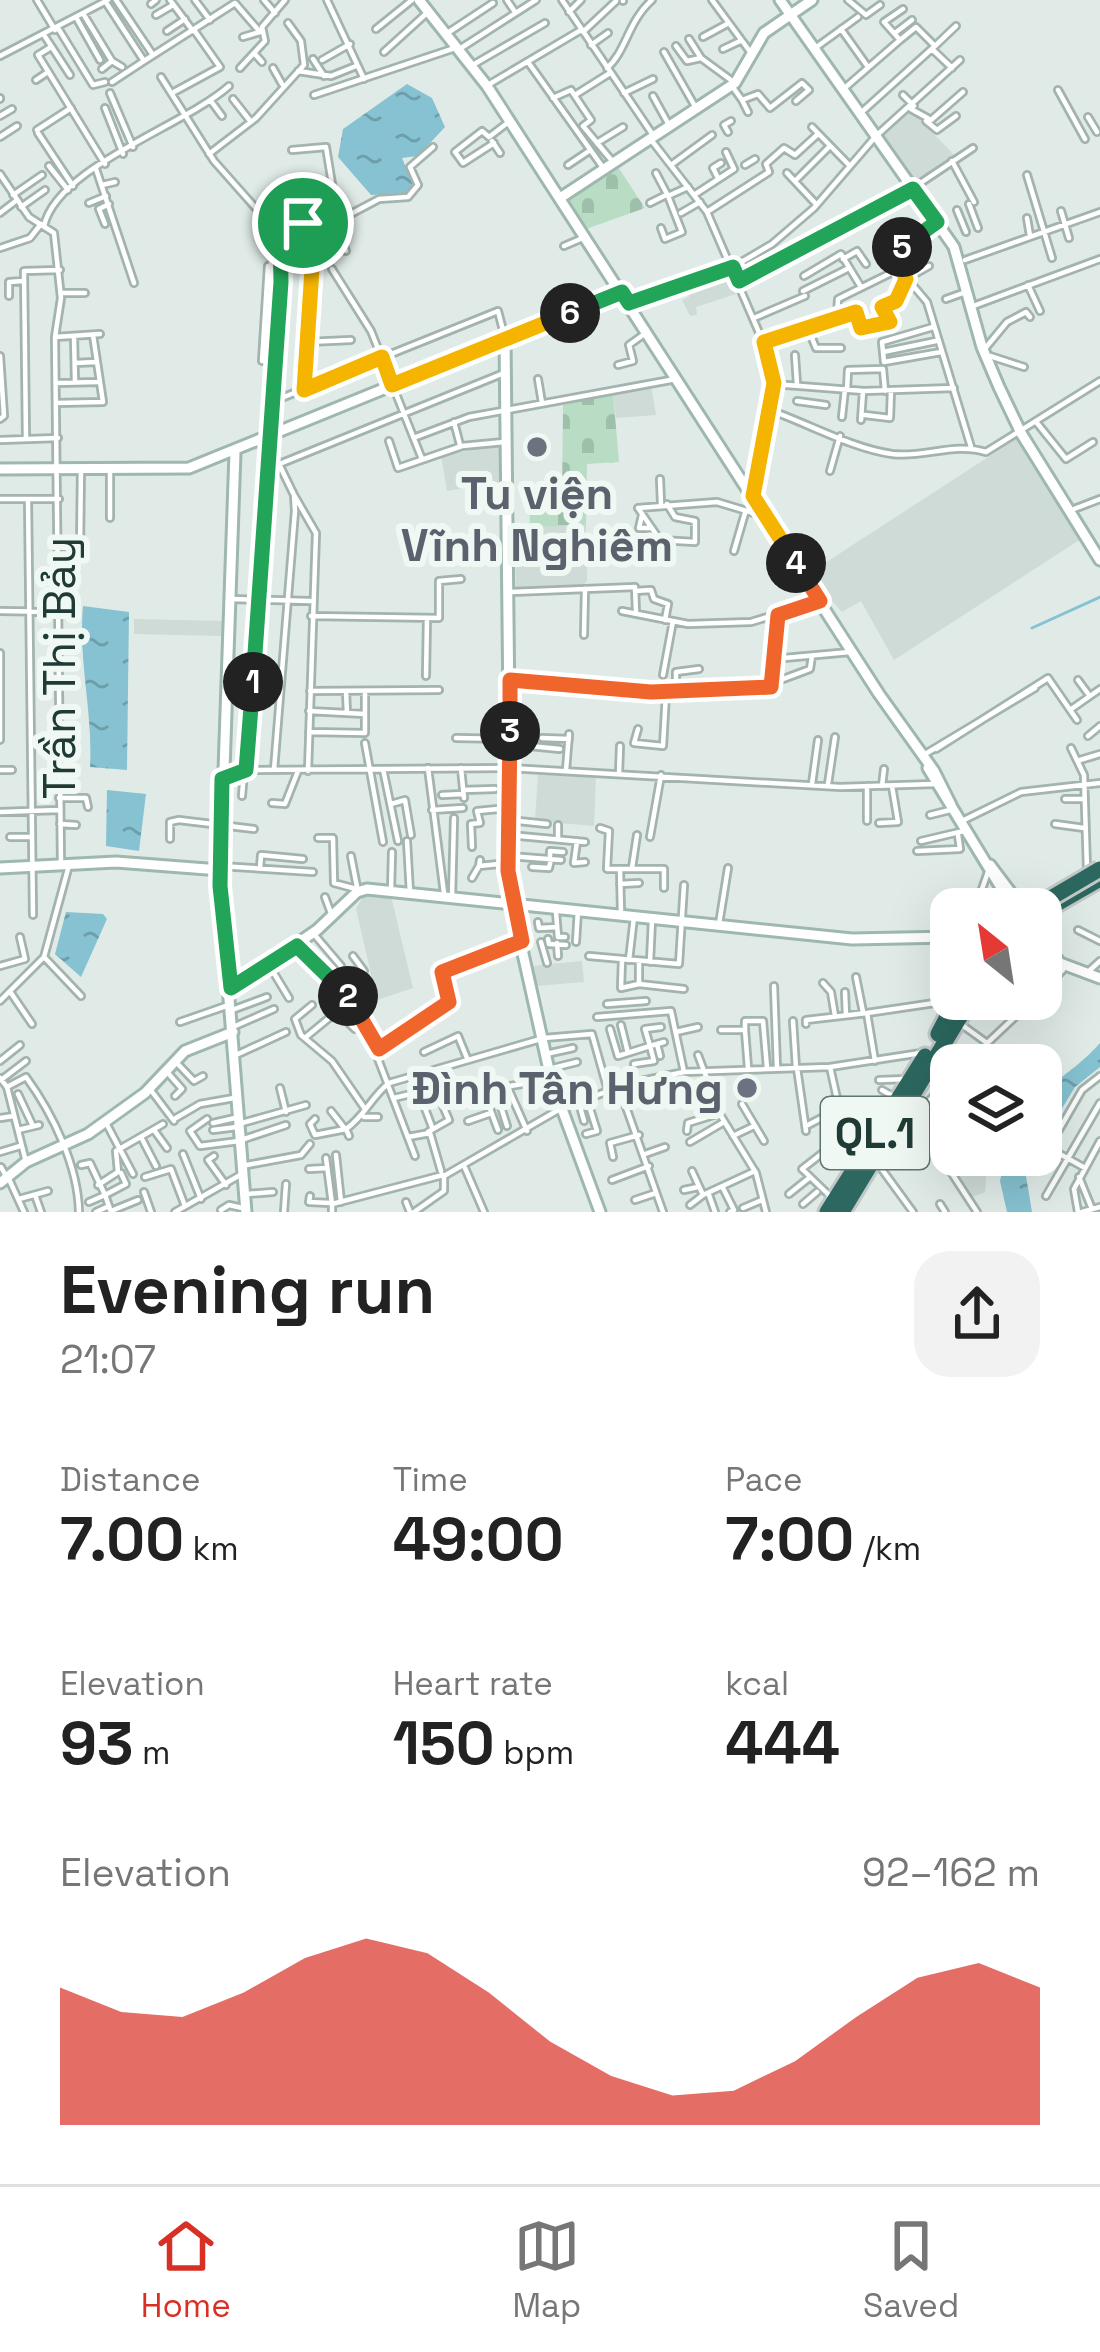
<!DOCTYPE html>
<meta charset="utf-8">
<style>
body{margin:0;font-family:"Space Grotesk",sans-serif;background:#f2f2f2;color:#222;height:100vh;display:flex;flex-direction:column;font-size:45px;white-space:nowrap}
*{box-sizing:border-box;margin:0}
p{font-size:39px;color:#767676}
.icon{flex:none;width:66px;height:66px;fill:none;stroke:currentColor;stroke-width:2;stroke-linecap:round;stroke-linejoin:round}
.map{position:relative;height:1212px;overflow:hidden}
.side{display:flex;flex-direction:column;background:#fff;flex:1}
.side>*{flex:none}
.needle{width:78px;rotate:330deg}
.tools{position:absolute;left:930px;top:888px;display:grid;gap:24px}
.tools a{display:grid;place-items:center;width:132px;height:132px;border-radius:24px;background:#fff;box-shadow:0 12px 48px #0002;font-size:60px}
.pin{position:absolute;display:grid;place-items:center;width:102px;height:102px;color:#fff;margin:-51px;border:6px solid #fff;border-radius:50%;box-shadow:0 3px 12px #0007}
.km{position:absolute;width:60px;height:60px;margin:-30px;border-radius:50%;background:#222;color:#fff;font-size:33px;line-height:60px;text-align:center}
.round{display:grid;place-items:center;flex:none;width:126px;height:126px;border-radius:36px;background:#f2f2f2}
.head{display:flex;align-items:center;justify-content:space-between;height:204px;padding:0 60px}
h1{font-size:66px;font-weight:600;line-height:90px}
.figures{display:grid;grid-template-columns:repeat(3,1fr);gap:18px;height:204px;padding:12px 60px}
.figures div{display:grid;align-content:center}
.figures b{font-size:60px;font-weight:600}
.figures small{font-size:33px;font-weight:400}
.figures p{font-size:33px}
.chart{height:336px;padding:24px 60px}
.chart p{display:flex;justify-content:space-between}
.chart svg{width:100%;height:216px;margin-top:12px;fill:#d93025;opacity:.7}
.tab-bar{display:flex;justify-content:space-around;align-items:center;height:168px;border-top:3px solid #e0e0e0;background:#fff;font-size:33px;color:#767676}
.tab-bar a{display:grid;justify-items:center;gap:6px}
.tab-bar .active{color:#d93025}
.map>svg:first-child{display:block}
.built{fill:#cedbd6}
.cemetery{fill:url(#cemetery-stones)}
.water{fill:url(#water-ripples)}
.lines{fill:none;stroke-linecap:round;stroke-linejoin:round}
.stream{stroke:#86c2d1;stroke-width:3}
.street-casing{stroke:#a3b3ae;stroke-width:10}
.secondary-casing{stroke:#9eb7af;stroke-width:15}
.highway-casing{stroke:#c1c8c7;stroke-width:21}
.street{stroke:#fff;stroke-width:4.5}
.secondary{stroke:#fff;stroke-width:9}
.highway{stroke:#2c685f;stroke-width:15}
.highway-bridge-casing{stroke:#c1c8c7;stroke-width:21;stroke-linecap:butt}
.highway-bridge{stroke:#2c685f;stroke-width:15}
.split-1-casing{stroke:#fff;stroke-width:24}
.split-2-casing{stroke:#fff;stroke-width:24}
.split-3-casing{stroke:#fff;stroke-width:24}
.split-4-casing{stroke:#fff;stroke-width:24}
.split-5-casing{stroke:#fff;stroke-width:24}
.split-6-casing{stroke:#fff;stroke-width:24}
.split-7-casing{stroke:#fff;stroke-width:24}
.split-1{stroke:#22a559;stroke-width:15}
.split-2{stroke:#22a559;stroke-width:15}
.split-3{stroke:#f0652b;stroke-width:15}
.split-4{stroke:#f0652b;stroke-width:15}
.split-5{stroke:#f5b400;stroke-width:15}
.split-6{stroke:#22a559;stroke-width:15}
.split-7{stroke:#f5b400;stroke-width:15}
.worship-dot{fill:#6b7280;stroke:#f0f8f4;stroke-width:4.5}
.labels{text-anchor:middle;stroke-width:12;stroke-linejoin:round;paint-order:stroke}
.shield{fill:#f0f8f4;stroke:#5e746f;stroke-width:3}
.shield-label{font-size:42px;font-weight:bold;fill:#203b36}
.worship-label{font-size:45px;font-weight:bold;fill:#5b616d;stroke:#f0f8f4}
.street-label{font-size:45px;fill:#203b36;stroke:#f0f8f4}
</style>
<div class="map">
<svg width="1100" height="1212" viewBox="0 0 1100 1212">
<defs>
<pattern id="cemetery-stones" width="16" height="16" patternUnits="userSpaceOnUse" patternTransform="scale(3)"><rect width="16" height="16" fill="#b8ddc4"/><path d="M2 7V4a2 2 0 0 1 4 0v3zM10 15v-3a2 2 0 0 1 4 0v3z" fill="#9ebfa9"/></pattern>
<pattern id="water-ripples" width="26" height="14" patternUnits="userSpaceOnUse" patternTransform="scale(3)"><rect width="26" height="14" fill="#86c2d1"/><path d="M2 4q2-2 4 0t4 0M15 11q2-2 4 0t4 0" fill="none" stroke="#6d9faa"/></pattern>
</defs>
<rect width="100%" height="100%" fill="#e0ebe7"/>
<path class="built" d="M912,111L956,157L917,183L882,133Z
M726,274L736,294L696,307L697,315L690,316L682,300L689,297L687,289Z
M651,385L656,415L616,418L613,393Z
M1019,437L1081,539L894,660L861,601L842,612L808,574Z
M505,445L507,481L447,491L441,455Z
M586,525L587,581L581,587L516,591L515,527Z
M134,619L224,621L223,636L134,634Z
M538,775L596,776L594,826L535,821Z
M364,895L391,896L413,988L377,1000L356,909Z
M582,961L584,982L535,986L530,966Z
M951,1081V1155H988L985,1192L970,1198L924,1108L939,1093L946,1095Z"/>
<path class="cemetery" d="M618,167L645,208L586,229L567,200Z
M613,393L619,462L587,464L586,525L530,527L529,498H562L563,405Z"/>
<path class="water" d="M407,84L432,98L445,127L418,156L402,158L413,184L409,193L371,195L338,157L343,129Z
M83,606L129,612L127,770L90,767C93,712 78,661 83,606Z
M107,790L146,794L139,851L106,846Z
M66,912L103,914L107,919L81,977L55,954Z
M1100,1043V1067L1075,1087L1041,1143C1041,1072 1061,1087 1100,1043Z
M1006,1155H1034L1026,1176L1032,1212H1007L1000,1181Z"/>
<g class="lines">
<path class="stream" d="M1032,628L1100,597"/>
<g class="street-casing">
<path id="street" d="M37,0L55,30
M116,0L153,55
M170,0L193,31
M195,0L210,20
M264,0L275,13
M327,0L364,79
M507,0L515,12
M562,0L653,135
M623,0V1
M712,0L751,53
M848,0L866,15L880,5
M107,4L144,61L112,82
M151,4L156,0
M569,12L581,0
M84,15L112,61L102,69
M156,15L173,5
M77,19L100,60
M58,28L93,85L105,82
M376,29L412,0
M841,29L868,67
M167,31L185,19
M583,32L616,1
M895,33L912,20
M446,34L493,3
M44,35L70,75
M703,37L727,24
M689,39L701,58
M591,45L608,33
M676,46L687,61L701,58L735,83
M818,46L858,17
M935,46L956,26
M51,47L38,55L105,164
M723,49L740,41
M932,49L952,68
M458,50L536,0
M384,52L428,12
M664,52L696,108
M254,53L262,62
M0,56L108,0
M313,59L324,76
M322,60L350,44
M112,61L122,67
M144,61L235,3L260,32L243,37
M528,62L604,169
M471,66L545,23
M240,68L265,41L262,27L285,0
M273,68L282,84
M607,68C626,52 628,21 652,0
M298,71L331,76L356,66
M161,77L214,161L283,239L246,770
M36,80L48,72
M488,85L581,30
M732,86L742,100L758,94L770,108L802,83L809,90L796,101
M847,86L900,40L884,22L903,9
M1058,90L1085,139
M174,92L220,67L194,30
M110,93L133,147
M624,93L653,79
M314,95L455,48
M575,95L610,73
M903,95L914,106
M653,96L669,125
M553,98L571,90L591,120L583,126L613,162
M0,99V98
M233,99L251,122
M742,100L748,112
M211,101L222,116
M105,108L123,154
M911,109L931,120L963,92
M864,110L935,46L916,27L900,40
M0,116L12,109
M1088,117L1097,132
M926,121L937,130L956,116
M812,127L849,165
M37,130L71,108
M728,132L724,125L731,121
M38,133L73,186
M0,137L17,126
M492,141L500,153
M652,141L707,212L770,358L774,384L753,496
M494,143L463,163L455,152L482,131L489,137L510,121
M597,143L623,127
M292,150L326,147L333,190L319,200L324,216
M209,154L256,118L304,65L301,41L288,23
M952,161L974,202
M568,165L589,151
M671,165L712,135
M745,165L755,159
M49,166L68,190
M96,169L134,283
M656,173L668,196
M787,173L816,204
M0,174L29,217L54,233L61,298L55,337L61,864
M1027,175L1052,258
M718,178L713,168L721,163
M795,181L829,147
M102,185L115,182
M916,186L973,148
M13,195L42,175
M694,195L734,169L726,152
M89,203L106,196
M650,203L666,195
M969,204L978,228
M21,207L45,190
M957,210L966,232
M1061,211L1069,238
M707,212L769,172L766,164L784,148L795,155L818,134
M0,213L17,200
M681,213L700,202
M1027,218L1030,236
M303,223L314,239L304,388
M105,224L99,209L109,204
M44,226C57,167 184,126 229,86
M661,228L665,239L682,232L668,196L688,187
M280,232L319,216L345,217L379,199L408,197L418,185L410,167L433,147
M314,239L337,230L346,251
M564,246L585,237
M0,248L30,238L41,224
M843,259L857,251L866,264
M965,260L1100,212
M332,269L371,331L422,459
M899,269L927,302L971,447
M804,276L841,254L861,287
M739,281L913,189
M1028,285L1040,311
M803,291L849,268
M61,293H85
M9,296V282L23,281
M946,299L963,293
M629,303L733,267L772,244L814,208L876,136L960,60
M976,305L1100,259
M837,317L856,312L861,328L890,322L882,307L896,301L906,279L929,266
M754,318L805,296
M807,326L816,348H841
M933,327L882,342L884,362L941,352
M74,336L75,382
M55,337L100,334
M307,342L351,340
M764,342L837,317L838,299L899,269L896,252L940,219
M983,351L1007,322L1026,312L1030,317
M883,352L936,341
M795,355L797,384
M0,356L4,416L0,419
M990,356L1024,367
M276,361H262L268,266H279
M75,363L96,362
M618,365L633,361L629,345L643,335
M538,379L542,403
M56,383L98,382
M774,384L864,391L954,388
M847,390L848,370L883,369L885,391
M274,401L498,311L505,338
M797,401L826,405
M56,403L103,402L93,335
M767,409C807,423 851,448 892,454C925,458 954,442 986,452L1100,381
M865,415L890,418L891,391
M842,417L845,389
M861,420L863,391
M454,422L460,445
M1037,423L1066,459L1093,442
M416,437L469,417L676,379
M26,438L24,271L60,270
M0,440L58,438
M389,441L398,468L462,446L504,442
M282,463L504,373
M830,471L840,436
M660,479L661,504
M294,495L316,533L308,771
M0,499H59
M28,499L33,915
M638,508L660,540L695,542V521L675,517L667,504
M638,508L717,502L760,515
M1074,509L1100,499
M642,515L639,528H650
M110,518V469
M58,547L80,548L81,468
M734,551L745,513
M635,591L651,590L654,599L668,604L665,620
M511,592L635,587L636,612
M231,599L310,601
M0,611L58,612
M622,611L688,624L751,622L820,601
M311,616L439,618V581L461,579
M584,635L585,589
M0,653V740
M784,658L850,652
M663,675L673,621
M426,676L427,618
M510,679L636,692H748L810,669L812,656
M1078,680L1089,695
M773,685L779,615
M310,691L439,690
M346,691L347,713
M365,691V714
M676,693V672L699,669
M230,699L251,702
M1070,710L1100,689
M638,729L634,743L663,746L666,694
M309,732L365,733V714L309,711
M1088,736L1100,726
M456,738L509,739
M542,738L569,739
M365,743L383,842
M509,744L560,749
M1071,748L1084,775L1087,869
M936,749L1048,678L1077,720
M922,756L1035,688
M1080,760L1100,754
M428,768L444,893
M461,768L464,798
M383,769L398,841
M0,770H12
M274,770L295,511L294,495L279,464
M566,770L569,734
M619,774L620,746
M225,779L246,770L509,768L840,787L935,784
M812,784L818,740
M828,784L835,737
M882,786L884,769
M463,790L495,789
M442,795L463,794
M242,796L244,772
M59,798H86L88,807
M1065,799H1085
M272,803L285,804L298,771
M391,804L405,800L411,835
M432,810L463,808
M0,812L59,810
M930,815L954,809
M509,820L547,824
M867,821V786
M962,821L1021,792L1100,783
M879,823L898,822L892,786
M60,824L76,825
M1055,824L1084,828
M600,828L609,831L607,869H664V888
M509,835L585,842
M10,837H30
M650,837L661,775
M318,838H333L334,883L360,890
M170,839V822L179,820L254,829
M558,839V825
M407,841L410,893
M577,841L574,863L585,862
M921,841L968,830
M472,847L471,824L480,823L477,811L509,808
M917,851L960,849L958,835
M351,856L357,887
M509,856L561,860
M550,856V851L563,852
M480,860L479,866L509,863
M220,866L313,872
M532,867L549,868L551,859
M260,868L261,855L303,859
M632,868L637,835
M620,870L621,912
M472,878L479,866
M620,884L639,883
M391,891L392,852
M325,897L332,916
M452,898L454,818
M975,909L989,869
M556,912L558,937H565
M538,922L539,928L557,927
M719,924L728,868
M1078,930L1100,941
M313,933L341,966
M548,939L549,944L566,945
M541,942L547,963
M576,942L578,910
M557,943L558,956
M298,947L342,988L364,1022L415,1156
M589,956L679,964L684,885
M44,957L81,996
M622,959L621,988L639,984
M629,960L634,917
M650,962L652,920
M639,963V984L684,989
M269,965L289,998
M0,966L25,959L20,937
M1089,971L1100,961
M856,977L863,1012
M823,983L831,992L835,1016
M774,986L777,1068
M342,988L364,971L353,956
M845,992L846,1015
M1041,992L1063,970
M11,993L32,1024
M349,998L369,983
M0,1001L44,957L68,869
M607,1004L646,1001
M312,1005L295,1019L301,1035L332,1061L365,1109
M232,1010L267,997
M335,1010L355,1029
M867,1013L948,1001
M597,1017L671,1011L684,1072
M793,1021L796,1068
M180,1022L226,1006
M806,1024V1020L867,1013L875,1061
M621,1025L628,1053
M962,1025L987,1043
M233,1027L274,1009
M610,1029L618,1056L650,1046L645,1029L661,1027
M721,1030H745L748,1068
M745,1030V1021H763L767,1068
M676,1032L698,1027
M306,1037L351,1000
M657,1044L660,1056
M379,1049L449,1002L442,972L517,943
M424,1052L458,1036L467,1058
M546,1054L573,1048
M236,1055L286,1032
M698,1055L721,1116L756,1173L766,1212
M0,1061L20,1045
M175,1061L194,1081L203,1076
M634,1064L654,1061L650,1046L664,1042
M964,1065L1034,999
M830,1067L840,1112
M797,1068L806,1131
M549,1069L577,1062
M168,1073L182,1089L175,1096
M0,1078L7,1087L26,1162
M1,1080L26,1061
M879,1080L908,1079
M7,1087L26,1077C53,1114 78,1166 79,1212
M619,1087L663,1212
M280,1088L286,1112
M508,1088L527,1131
M150,1089L174,1121
M882,1090L896,1098
M481,1091L551,1079
M18,1094L33,1126
M394,1098L423,1091
M423,1103L432,1127
M579,1103L584,1121
M742,1104L764,1141
M489,1106L498,1130
M501,1107L507,1126
M331,1111L345,1129
M364,1117H378
M0,1118L14,1116
M176,1118L200,1104L234,1098
M207,1119L190,1131L200,1146L239,1141
M315,1119L310,1124L315,1135L346,1129
M105,1121L133,1174
M468,1121L491,1113
M845,1121L862,1146
M213,1123L235,1118
M242,1123L306,1105
M806,1126L833,1112
M18,1130L39,1125
M154,1130L167,1148
M213,1130L237,1127
M1059,1130L1082,1090L1100,1076
M687,1131L688,1123L720,1113
M428,1132L449,1120L443,1106
M586,1134L597,1131L587,1099
M896,1135L951,1078
M349,1136L346,1129C365,1116 371,1097 389,1083L544,1038L592,1034L608,1091
M733,1136L754,1126
M141,1137L156,1166
M408,1137L430,1133L441,1171
M244,1139L286,1125
M690,1142L724,1122
M829,1148L802,1169L830,1196
M1049,1148L1085,1168
M0,1152L20,1146
M183,1154L201,1199
M645,1154L665,1147
M336,1155L341,1202
M214,1156L208,1160L226,1185
M613,1157L610,1143L639,1135
M326,1158L332,1204
M878,1164L913,1212
M81,1165L90,1163L105,1195L89,1202
M247,1165L301,1155L310,1144
M1,1167L7,1178
M465,1168L484,1212
M309,1169L327,1168
M949,1169L977,1212
M692,1171L703,1195L755,1171
M8,1177L24,1212
M145,1177L171,1169L185,1206
M1079,1177L1092,1209
M612,1180L649,1166
M98,1185L118,1172L116,1151L163,1124
M723,1188L734,1210L730,1212
M684,1190L698,1187
M144,1192L151,1212
M247,1194L273,1192
M789,1194L809,1178
M35,1195L41,1212
M709,1195L715,1212
M310,1196L309,1202L330,1203
M1046,1196L1100,1103
M19,1199L48,1191
M635,1200L656,1193
M406,1202L410,1212
M803,1204L817,1192
M940,1204L945,1212
M690,1205L703,1195
M743,1208L762,1200
M221,1210L229,1205L247,1209
M111,1211L138,1200
M96,1212L109,1206
M111,1212L105,1195L126,1184L121,1173
M175,1212L242,1174
M284,1212L286,1184
M332,1212V1204L443,1175
M414,1212L444,1191V1176L560,1109L627,1084L684,1072L830,1067L921,1053
M1078,1212L1074,1189L1100,1141
M1082,1212L1100,1207"/>
</g>
<g class="secondary-casing">
<path id="secondary" d="M419,0L487,86L879,694L934,771L951,805
M780,0L954,247L982,347L999,387L1021,433L1100,560
M560,198L735,83L764,33L812,0
M505,338L511,900L551,1079L600,1212
M235,452L220,886L246,1212
M0,469L189,468L622,292
M928,768L1014,909
M990,865L1023,909
M0,868L116,862L220,870
M1041,938L1060,963L1100,978
M231,989L317,930L357,892L367,889L852,939L951,937
M0,1183L26,1162L88,1134L145,1093L185,1051L233,1032"/>
</g>
<g class="highway-casing">
<path id="highway" d="M1041,913L1100,879
M938,1034L956,999
M827,1212L925,1056
M842,1212L971,999"/>
</g>
<use href="#street" class="street"/>
<use href="#secondary" class="secondary"/>
<use href="#highway" class="highway"/>
<g class="highway-bridge-casing">
<path id="highway-bridge" d="M1032,909L1100,869"/>
</g>
<use href="#highway-bridge" class="highway-bridge"/>
</g>
<g class="lines">
<g class="split-1-casing">
<path id="split-1" d="M253,682L281,282L280,232L303,223"/>
</g>
<g class="split-2-casing">
<path id="split-2" d="M253,682L246,770L222,779L220,886L231,988L297,946L348,996"/>
</g>
<g class="split-3-casing">
<path id="split-3" d="M348,996L379,1049L449,1002L442,972L522,941L508,871L510,731"/>
</g>
<g class="split-4-casing">
<path id="split-4" d="M510,731V680L651,692L771,687L778,615L820,601L796,563"/>
</g>
<g class="split-5-casing">
<path id="split-5" d="M796,563L753,496L774,383L764,342L856,312L861,328L890,322L882,307L896,301L906,279L896,254L902,247"/>
</g>
<g class="split-6-casing">
<path id="split-6" d="M570,313L622,292L629,303L733,267L739,281L913,189L937,222L902,247"/>
</g>
<g class="split-7-casing">
<path id="split-7" d="M303,223L314,239L304,390L382,357L392,385L570,313"/>
</g>
<use href="#split-1" class="split-1"/>
<use href="#split-2" class="split-2"/>
<use href="#split-3" class="split-3"/>
<use href="#split-4" class="split-4"/>
<use href="#split-5" class="split-5"/>
<use href="#split-6" class="split-6"/>
<use href="#split-7" class="split-7"/>
</g>
<g class="worship-dot">
<circle cx="537" cy="447" r="12"/>
<circle cx="747" cy="1088" r="12"/>
</g>
<g class="labels">
<rect class="shield" x="821" y="1097" width="108" height="72" rx="9"/>
<g class="shield-label">
<text x="875" y="1148">QL.1</text>
</g>
<g class="worship-label">
<text x="537" y="509">Tu viện<tspan x="537" dy="52">Vĩnh Nghiêm</tspan></text>
<text x="723" y="1104" text-anchor="end">Đình Tân Hưng</text>
</g>
<g class="street-label">
<text transform="translate(59 668) rotate(-90)" y="16">Trần Thị Bảy</text>
</g>
</g>
</svg>
<div class="tools">
<a><svg class="needle" viewBox="-14 -14 28 28"><path d="M0-13l5 13h-10z" fill="#e53935"/><path d="M0 13l5-13h-10z" fill="#767676"/></svg></a>
<a><svg class="icon" aria-label="layers" viewBox="0 0 24 24"><path d="M12 4l9 5-9 5-9-5zM3 14l9 5 9-5"/></svg></a>
</div>
<div class="pin" style="left:303px;top:223px;background:#1e9e55"><svg class="icon" aria-label="arrive" viewBox="0 0 24 24"><path d="M6 21V4h12l-3 4 3 4H6"/></svg></div>
<b class="km" style="left:253px;top:682px">1</b>
<b class="km" style="left:348px;top:996px">2</b>
<b class="km" style="left:510px;top:731px">3</b>
<b class="km" style="left:796px;top:563px">4</b>
<b class="km" style="left:902px;top:247px">5</b>
<b class="km" style="left:570px;top:313px">6</b>
</div>
<section class="side">
<div class="head"><div><h1>Evening run</h1><p>21:07</p></div><a class="round"><svg class="icon" aria-label="share" viewBox="0 0 24 24"><path d="M12 15V3M7 8l5-5 5 5M5 13v7h14v-7"/></svg></a></div>
<div class="figures">
<div><p>Distance</p><b>7.00<small> km</small></b></div>
<div><p>Time</p><b>49:00</b></div>
<div><p>Pace</p><b>7:00<small> /km</small></b></div>
</div>
<div class="figures">
<div><p>Elevation</p><b>93<small> m</small></b></div>
<div><p>Heart rate</p><b>150<small> bpm</small></b></div>
<div><p>kcal</p><b>444</b></div>
</div>
<div class="chart"><p><span>Elevation</span>92–162 m</p>
<svg viewBox="0 0 160 44" preserveAspectRatio="none"><path d="M0 44V16L10 21L20 22L30 17L40 10L50 6L60 9L70 17L80 27L90 34L100 38L110 37L120 31L130 22L140 14L150 11L160 16V44z"/></svg>
</div>
</section>
<nav class="tab-bar">
<a class="active"><svg class="icon" aria-label="home" viewBox="0 0 24 24"><path d="M3 11l9-7 9 7M6 9v11h12V9"/></svg>Home</a>
<a><svg class="icon" aria-label="map" viewBox="0 0 24 24"><path d="M3 6l6-2 6 2 6-2v14l-6 2-6-2-6 2zM9 4v14M15 6v14"/></svg>Map</a>
<a><svg class="icon" aria-label="saved" viewBox="0 0 24 24"><path d="M7 4h10v16l-5-4-5 4z"/></svg>Saved</a>
</nav>
